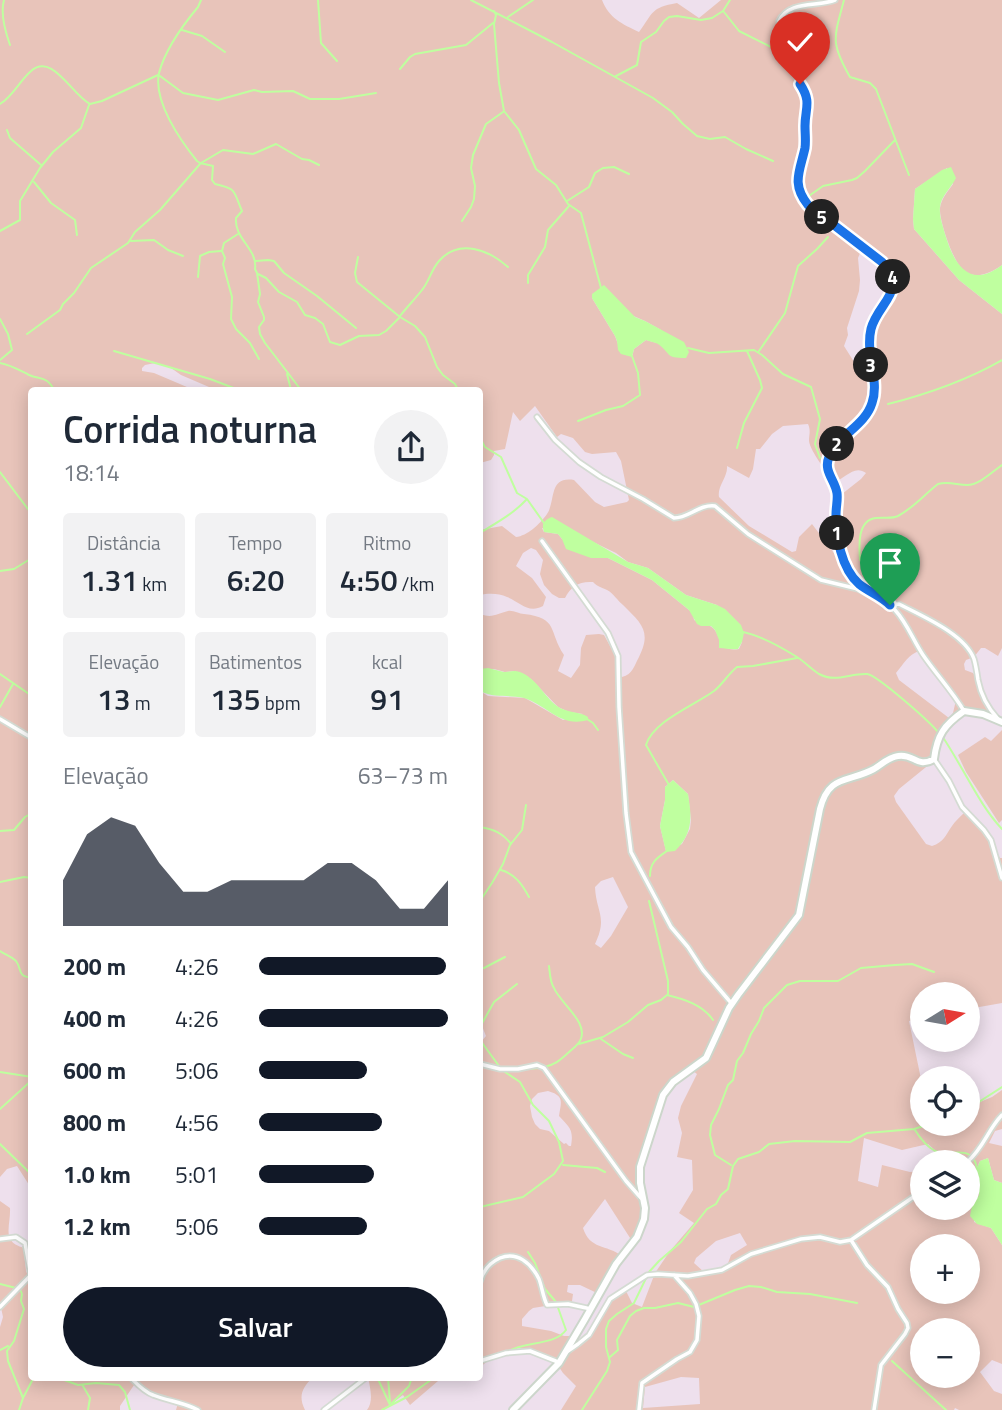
<!DOCTYPE html>
<html lang="pt">
<meta charset="utf-8">
<style>
body{margin:0;font-family:"Titillium Web",sans-serif;background:#f2f2f3;color:#1f2937;height:100vh;display:flex;flex-direction:column;font-size:26px;white-space:nowrap}
*{box-sizing:border-box;margin:0}
p{font-size:23px;color:#747a83}
.icon{flex:none;width:38px;height:38px;fill:none;stroke:currentColor;stroke-width:2;stroke-linecap:round;stroke-linejoin:round}
.map{position:relative;flex:1;overflow:hidden}
.drawer{position:absolute;left:28px;top:387px;width:455px;height:994px;display:flex;flex-direction:column;background:#fff;border-radius:7px;box-shadow:0 4px 18px #0003}
.drawer>*{flex:none}
.needle{width:46px;rotate:79deg}
.controls{position:absolute;left:910px;top:982px;display:grid;gap:14px}
.controls a{display:grid;place-items:center;width:70px;height:70px;border-radius:50%;background:#fff;box-shadow:0 4px 18px #0003;font-size:35px}
.pin{position:absolute;display:grid;place-items:center;width:60px;height:60px;color:#fff;margin:-72px -30px;border-radius:50% 50% 50% 0;rotate:-45deg;box-shadow:0 0 7px #0007}
.pin .icon{rotate:45deg}
.km{position:absolute;width:35px;height:35px;margin:-18px;border-radius:50%;background:#222;color:#fff;font-size:19px;line-height:35px;text-align:center}
.round{display:grid;place-items:center;flex:none;width:74px;height:74px;border-radius:37px;background:#f2f2f3}
.headline{display:flex;align-items:center;justify-content:space-between;height:119px;padding:0 35px}
h1{font-size:38px;font-weight:600;line-height:52px}
.stats{display:grid;grid-template-columns:repeat(3,1fr);gap:10px;height:119px;padding:7px 35px}
.stats div{display:grid;align-content:center;border-radius:7px;background:#f2f2f3;text-align:center}
.stats b{font-size:30px;font-weight:600}
.stats small{font-size:19px;font-weight:400}
.stats p{font-size:19px}
.chart{height:196px;padding:14px 35px}
.chart p{display:flex;justify-content:space-between}
.chart svg{width:100%;height:126px;margin-top:7px;fill:#111827;opacity:.7}
.action{display:flex;gap:14px;margin-top:auto;padding:14px 35px}
.action a{flex:1;height:80px;border-radius:42px;background:#111827;color:#fff;font-size:28px;font-weight:600;line-height:80px;text-align:center}
ul{padding:0 35px;list-style:none;font-size:23px}
li{display:grid;grid-template-columns:112px 84px 1fr;align-items:center;height:52px}
li i{height:18px;border-radius:9px;background:#111827}
.map>svg:first-child{display:block}
.green{fill:#e8c4ba;fill-rule:evenodd}
.water{fill:#bfff9f}
.lines{fill:none;stroke-linecap:round;stroke-linejoin:round}
.stream{stroke:#bfff9f;stroke-width:2}
.street-casing{stroke:#d4dbd3;stroke-width:7}
.secondary-casing{stroke:#ccd6cb;stroke-width:10}
.street{stroke:#fff;stroke-width:3.5}
.secondary{stroke:#fff;stroke-width:6}
.route-casing{stroke:#fff;stroke-width:14}
.route{stroke:#1a73e8;stroke-width:9}
</style>
<div class="map">
<svg width="1002" height="1410" viewBox="0 0 1002 1410">
<rect width="100%" height="100%" fill="#eee0ed"/>
<path class="green" d="M0,0H602C609,18 622,24 639,32C654,12 650,8 677,3L699,18L721,0H1002V265C991,273 974,281 962,269C953,260 939,221 940,208C941,199 948,191 953,184L947,168L915,189L913,219L914,229L959,280L1002,314V648L998,656L985,648H981L974,657L966,660L964,664L965,670L973,673L976,677L978,690L985,706L993,718L966,712L948,724L931,763L899,789L894,796L896,802L926,844L932,846C944,842 945,836 952,826C955,821 960,817 964,813C973,819 984,827 990,836C995,844 995,851 1000,858H1002V1003L968,1009V994H922V1018L909,1021L922,1084V1124H968V1107L992,1097L1002,1090V1129L995,1131L989,1143L1002,1146V1183L994,1180L988,1158L980,1161L974,1174L979,1195L974,1222L991,1228L1002,1245V1364L992,1360L980,1372L994,1391L1002,1394V1410H959L955,1408L954,1410H561L576,1386L563,1373L555,1361L532,1350L518,1348L497,1354L480,1367V1043L486,1036L480,1021V691L488,696L525,698L563,720L583,714L569,712L558,707L531,679L514,671L505,672L494,669H480V611L481,614C492,619 498,613 508,611C513,610 519,614 524,614C559,618 548,631 564,655L558,671L571,678L580,665L581,648L586,635L599,634L604,635L615,655L619,675L622,677C633,674 634,666 639,657C652,631 641,623 623,605C618,601 613,593 607,590C601,587 598,587 593,582C579,581 571,586 565,598H559L552,594L544,585L540,574L543,560L536,550L531,548L523,553L516,566L532,578L546,597L543,606C528,614 520,602 507,597C499,593 488,593 480,595V530L502,526L516,537C527,536 540,524 547,514C556,501 548,476 574,480L595,502L604,507L627,502L629,500L621,461L616,452L592,454L585,452L573,438L561,434L557,437L535,406L520,421L513,412L505,449L494,451V455L491,460L480,463V466V390H216L181,375L171,368L155,363L145,365L142,368V371L154,373L194,390H32L31,1188L17,1166L7,1169L0,1177ZM861,251C872,252 886,263 891,273C893,277 893,282 894,286L872,328L870,348L873,392L844,346L848,335L847,328L859,291L860,280L858,258ZM592,298L645,321L661,330L657,343L646,340L634,349L632,357L618,344L615,336ZM808,424C811,431 809,434 809,441C810,451 828,474 834,482C845,479 854,464 866,473L861,479L842,494L833,514L846,569L812,524L799,537L796,551L792,552L749,526L719,497C717,486 728,477 727,466L749,478L753,469L756,449H760L772,434L783,426ZM542,528L593,542L616,553L628,562L648,568L686,595L717,605L742,642L739,649C717,653 722,632 710,626C705,624 700,623 694,620L693,613L689,610L652,580L608,558L591,557L562,539L558,534L544,532ZM920,651L956,700L953,713L949,718L899,680L896,673C903,665 909,653 920,651ZM673,780L688,794L691,820L690,829L682,844L666,851L660,826L665,800V787ZM613,877L628,907L611,936L601,948L595,944C608,917 596,912 595,887L601,881ZM693,1071L697,1074L681,1106L678,1118L682,1133L677,1157L692,1160L693,1190L679,1213L694,1223L670,1251L655,1273L642,1307L632,1303L626,1291L612,1299L590,1336L575,1348L571,1345L573,1336H564L551,1331L522,1326V1319L529,1311L533,1308L558,1304L571,1308L573,1294L567,1292L568,1285H580L599,1294L622,1256C606,1244 590,1250 583,1228L605,1199L632,1241L640,1239L646,1217L641,1176L651,1137L665,1093ZM548,1091C565,1096 561,1102 559,1116C569,1127 574,1129 571,1146H569L566,1143L564,1144L549,1131L540,1129L535,1124L532,1117L530,1106L532,1099L538,1093ZM864,1138L902,1150L928,1144L937,1152L923,1162H968V1208H922V1165L920,1171L910,1172L882,1165L878,1187L858,1181ZM740,1233L747,1245L731,1255L727,1266L723,1269L704,1272L694,1263L696,1258L716,1241ZM922,1246H968V1292H922ZM922,1330H968V1376H922ZM681,1377L699,1378L700,1404L643,1408L645,1387Z
M1002,730V820L999,823L966,772L958,755L985,737L991,741Z
M0,1201L10,1208C11,1226 0,1243 26,1248L24,1252L26,1271L32,1287V1377H313C302,1388 298,1396 305,1410H176L178,1403L175,1399L155,1395L136,1382L120,1406V1410H0V1327L3,1317L0,1303Z
M368,1377H454L438,1381L410,1405L403,1395L383,1410H367C374,1401 370,1388 368,1377Z"/>
<path class="water" d="M951,167L956,178C951,188 941,196 940,207C939,216 943,226 945,234C954,264 969,290 1002,265V314L959,280L914,229L913,219L915,189L942,170Z
M604,285L635,317L645,321L684,342L689,352L686,358C664,358 672,354 658,344C656,343 649,341 646,340L634,349L632,357L621,354L618,350L617,341L615,336L592,298V294Z
M552,517L628,562L648,568L686,595L717,605L725,609L741,625L744,633L742,642L738,649C731,650 726,648 719,648V640L715,630L711,626H701L697,624L689,610L652,580L608,558H591L566,549L562,539L558,534L544,532C541,524 544,520 552,517Z
M488,668C494,669 498,671 504,672C510,672 514,670 520,672C536,678 544,696 557,706C566,713 579,711 588,717V720C560,728 547,705 524,698C509,694 496,699 480,691V669Z
M673,780L688,794C692,818 693,833 675,851L666,852L660,826L665,800V787Z
M988,1158L994,1180L1002,1183V1245L991,1228L977,1224L970,1216L972,1206L979,1195L978,1191L974,1184V1174L980,1161Z"/>
<g class="lines">
<path class="stream" d="M4,0C0,14 5,31 10,45
M201,0L198,7C183,25 165,50 159,73C153,101 180,140 197,161L200,163L213,166L212,180L215,184C238,189 233,191 242,211L236,218C234,239 258,249 255,269L257,273L260,294L258,302L264,317V320L259,327L260,334L265,343L301,390
M318,0L321,43L337,61
M471,0L552,42L653,98L672,112L683,124L697,136L710,139L725,137L746,149L773,161
M844,0C834,38 830,42 850,77L870,83L876,89L909,175
M494,11L496,15L494,24L499,83L504,111L519,130L536,169L556,185L568,204L581,213L601,288
M724,12L739,31L773,48
M508,17L533,0
M182,30L202,36L225,52
M400,69L410,57L415,54L466,45L493,23
M160,76L183,93L218,100L254,90L262,92L293,91L310,99H339L376,93
M616,76L637,65L641,42L656,32L664,21L669,17L677,16L701,20L712,18L723,11L730,0
M0,104C12,97 19,82 30,72C52,51 71,94 90,104L102,101L158,75
M7,130L10,138L41,165
M201,163L223,150L253,154L276,144L302,159L309,160L319,165
M34,182L51,203L75,220L77,235
M806,198L823,186L852,180L857,178L865,171L895,140
M567,201L589,187L595,173L603,168L614,167L629,174
M462,221L471,207L474,199L475,186L471,168L473,155L486,124L503,112
M0,231L20,220V201L40,168L53,152L81,128L89,105
M238,234L224,243L222,251L225,258L223,264L232,297L231,319L236,329L250,343L259,359
M131,241L154,240L168,250L183,256
M358,257L355,273L357,282L400,317L415,326L425,337L437,367L443,375L455,384L458,390
M256,261L268,260L274,261L284,273L317,296L356,328
M258,274L266,278L279,292L297,302L305,315L315,318L323,324L330,342L340,345L359,336L379,335L386,331L400,317
M198,277L200,256L209,252L221,251
M528,283V275L545,247L548,230L569,206
M400,316C407,307 415,299 422,290C429,282 431,270 439,261C459,238 489,250 508,267
M0,319L8,334L12,350L0,360
M27,334L60,310L63,304L74,293L91,268L128,243L135,232L160,210L200,164
M688,348L709,353L754,350L762,355L783,374L811,387L820,419L815,444L820,458
M114,351L210,379L239,390
M759,351L785,313L798,266L817,249L828,237
M0,363C11,365 19,370 29,375C41,380 47,376 54,390
M287,374L291,390
M888,404C927,394 967,380 1002,360
M578,421L606,410L623,406L640,395L638,373L632,356
M480,438L485,447L501,457L517,493L527,499L544,523
M737,448L744,423L762,388L760,380L747,351
M0,472L31,513
M480,533C496,523 513,514 526,500
M860,560C859,546 857,520 876,518C884,517 892,519 898,516C913,508 925,494 938,484C949,481 957,485 967,485C979,485 992,472 1002,465
M0,571L14,569L32,558
M743,632C762,636 781,647 797,657C805,662 811,669 819,674C836,683 850,673 867,674C877,675 929,721 938,732
M0,674L32,696
M0,707L13,684
M587,719L593,723L598,730
M942,736C962,765 979,805 1002,829
M669,785L646,745C653,721 695,705 714,691C723,684 728,674 737,667L753,666L797,658
M480,827C493,829 503,833 511,844
M0,831L14,830L25,817L32,813
M501,870C515,874 522,884 529,897
M650,876C650,862 657,858 667,851
M0,882L24,877L32,878
M480,901L492,883L503,864L510,845L522,830L526,805
M649,901L668,981V994
M0,951C4,954 12,957 16,961C23,970 16,976 32,978
M480,968H484L505,957
M480,1027L494,1002L517,984
M601,1039L623,1054L633,1058
M480,1040L499,1066
M579,1044L603,1037L628,1022L648,1005L661,1000L667,995C684,999 703,1005 713,1020
M544,1067C555,1065 560,1060 568,1053C572,1049 577,1046 580,1041C590,1023 560,1003 554,988C550,982 550,974 549,966
M527,1069L539,1068
M0,1072L32,1077
M0,1109L32,1080
M968,1109L1002,1087
M915,1130C920,1138 926,1146 935,1151C951,1158 973,1142 977,1169
M0,1144L32,1175
M563,1165L597,1168L605,1172
M731,1165L715,1155L710,1135L711,1125L719,1109L728,1085L733,1080L737,1061L743,1053L751,1034L759,1021L764,1008L787,985L800,981H838L861,968L895,965L912,964L934,972
M480,1207L523,1197L554,1174L563,1161L559,1142L549,1121L533,1105L520,1082L502,1070
M0,1284L20,1289L22,1294L21,1301L24,1309L14,1341L7,1351L8,1361L23,1398
M0,1350L8,1346
M507,1352C522,1341 555,1346 566,1330L556,1302L545,1289L535,1263L528,1252
M610,1357L618,1350L617,1340L630,1316L636,1311L644,1308H655L678,1303L694,1307L735,1290L749,1286L761,1287L777,1292L810,1294L857,1303
M892,1361L946,1410
M56,1377L78,1385L96,1383L119,1385L125,1392L130,1410
M377,1377L390,1405
M388,1377L390,1403
M83,1386L90,1398L88,1410
M392,1403L409,1386L412,1377
M19,1410L23,1398L34,1377
M382,1410L407,1397L435,1377
M582,1410L607,1371L610,1362L606,1347V1329L609,1321L617,1314L634,1303L649,1272L659,1261L681,1242L707,1209L716,1204L721,1195L728,1189L733,1166L738,1159L759,1152L769,1144L795,1141L850,1142L867,1133L914,1129L930,1124"/>
<g class="street-casing">
<path id="street" d="M835,0C817,7 789,0 779,21L787,58L794,74L805,91L808,101L805,124V149L799,166L798,176L799,190L802,198L808,205L882,262C909,291 876,304 871,333C866,357 880,384 871,407C862,427 827,441 827,465C827,476 836,485 837,495C838,502 836,510 836,517C836,536 840,556 850,573C860,590 882,596 895,610C907,623 913,640 923,655C936,674 952,691 964,711
M537,417L555,440L579,462L601,477L643,499L674,518C689,518 699,504 715,506L748,534L821,580L858,589L890,605L899,604C922,616 965,634 974,659C976,666 977,673 978,680C981,696 987,707 998,719
M542,541L608,633L618,656L619,707L626,813L631,852L671,927L688,947L703,970L732,1004
M0,719L32,738
M934,759L949,781L962,807L984,830L991,840L1002,878
M480,1064L500,1069H518L537,1065L544,1068L626,1181L641,1198
M967,1162C983,1149 988,1129 1002,1115
M0,1239L16,1237L25,1243L32,1281
M851,1240L867,1265L888,1287L898,1309L907,1323L908,1328L905,1334L881,1365L874,1410
M480,1282C483,1270 489,1263 500,1258C517,1251 531,1263 539,1279C542,1287 543,1297 547,1305L568,1304L591,1309
M0,1307L30,1276
M568,1351L578,1344L589,1335L610,1299L647,1275L658,1274L688,1276L722,1270L751,1254L801,1239L820,1237L840,1242L851,1240L922,1191
M480,1361L506,1353L530,1351L558,1362
M130,1377C137,1384 144,1392 153,1395C168,1401 183,1402 198,1410
M324,1410L367,1377
M639,1410L642,1383L677,1359L690,1352L697,1340L699,1316L696,1304L690,1293L674,1275"/>
</g>
<g class="secondary-casing">
<path id="secondary" d="M513,1410L559,1363L585,1319L616,1264L637,1237L644,1219L645,1208L640,1183V1167L663,1095L673,1082L706,1058L729,1008L738,995L799,915L820,809C829,774 848,783 874,769C882,764 889,757 898,756C914,753 917,769 934,759C937,735 944,725 964,711L983,714L1002,722"/>
</g>
<use href="#street" class="street"/>
<use href="#secondary" class="secondary"/>
</g>
<g class="lines">
<g class="route-casing">
<path id="route" d="M800,84C812,102 805,108 805,126C805,134 806,141 805,148C800,171 791,184 808,205L882,262C909,291 878,302 871,329C865,354 880,381 872,403C865,426 838,435 829,457C823,471 835,480 837,493C838,500 836,507 836,514C836,537 841,568 859,584C869,592 881,596 890,605"/>
</g>
<use href="#route" class="route"/>
</g>
</svg>
<div class="controls">
<a><svg class="needle" viewBox="-14 -14 28 28"><path d="M0-13l5 13h-10z" fill="#e53935"/><path d="M0 13l5-13h-10z" fill="#747a83"/></svg></a>
<a><svg class="icon" aria-label="locate" viewBox="0 0 24 24"><circle cx="12" cy="12" r="6"/><path d="M12 2v4M12 18v4M2 12h4M18 12h4"/></svg></a>
<a><svg class="icon" aria-label="layers" viewBox="0 0 24 24"><path d="M12 4l9 5-9 5-9-5zM3 14l9 5 9-5"/></svg></a>
<a>+</a>
<a>−</a>
</div>
<div class="pin" style="left:890px;top:605px;background:#1e9e55"><svg class="icon" aria-label="arrive" viewBox="0 0 24 24"><path d="M6 21V4h12l-3 4 3 4H6"/></svg></div>
<div class="pin" style="left:800px;top:84px;background:#d93025"><svg class="icon" aria-label="check" viewBox="0 0 24 24"><path d="M5 12l5 5 9-10"/></svg></div>
<b class="km" style="left:837px;top:533px">1</b>
<b class="km" style="left:837px;top:444px">2</b>
<b class="km" style="left:871px;top:365px">3</b>
<b class="km" style="left:893px;top:277px">4</b>
<b class="km" style="left:822px;top:217px">5</b>
<section class="drawer">
<div class="headline"><div><h1>Corrida noturna</h1><p>18:14</p></div><a class="round"><svg class="icon" aria-label="share" viewBox="0 0 24 24"><path d="M12 15V3M7 8l5-5 5 5M5 13v7h14v-7"/></svg></a></div>
<div class="stats">
<div><p>Distância</p><b>1.31<small> km</small></b></div>
<div><p>Tempo</p><b>6:20</b></div>
<div><p>Ritmo</p><b>4:50<small> /km</small></b></div>
</div>
<div class="stats">
<div><p>Elevação</p><b>13<small> m</small></b></div>
<div><p>Batimentos</p><b>135<small> bpm</small></b></div>
<div><p>kcal</p><b>91</b></div>
</div>
<div class="chart"><p><span>Elevação</span>63–73 m</p>
<svg viewBox="0 0 160 44" preserveAspectRatio="none"><path d="M0 44V28L10 12L20 6L30 9L40 22L50 32L60 32L70 28L80 28L90 28L100 28L110 22L120 22L130 28L140 38L150 38L160 28V44z"/></svg>
</div>
<ul>
<li><b>200 m</b>4:26<i style="width:99%"></i></li>
<li><b>400 m</b>4:26<i style="width:100%"></i></li>
<li><b>600 m</b>5:06<i style="width:57%"></i></li>
<li><b>800 m</b>4:56<i style="width:65%"></i></li>
<li><b>1.0 km</b>5:01<i style="width:61%"></i></li>
<li><b>1.2 km</b>5:06<i style="width:57%"></i></li>
</ul>
<div class="action"><a>Salvar</a></div>
</section>
</div>
